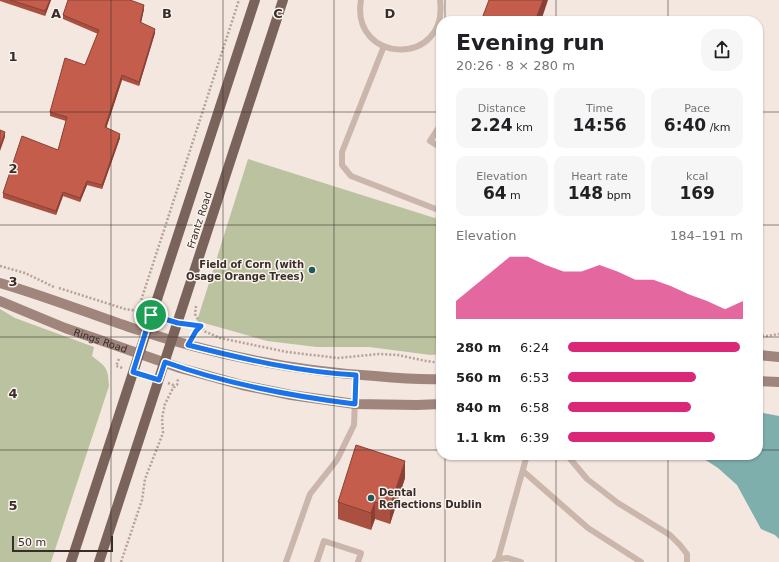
<!DOCTYPE html>
<meta charset="utf-8">
<style>
body{margin:0;font-family:"DejaVu Sans",sans-serif;background:#f6f6f6;color:#202124;height:100vh;display:flex;flex-direction:column;font-size:15px;white-space:nowrap}
*{box-sizing:border-box;margin:0}
p{font-size:13px;color:#757577}
.icon{flex:none;width:22px;height:22px;fill:none;stroke:currentColor;stroke-width:2;stroke-linecap:round;stroke-linejoin:round}
.map{position:relative;flex:1;overflow:hidden}
.details{position:absolute;left:436px;top:16px;width:327px;height:444px;display:flex;flex-direction:column;background:#fff;border-radius:16px;box-shadow:0 1px 3px #0004}
.details>*{flex:none}
.scale{position:absolute;left:12px;bottom:10px;width:101px;box-sizing:border-box;padding-left:4px;border:2px solid #392d2a;border-top:0;font-size:11px;line-height:14px;white-space:nowrap;color:#392d2a;-webkit-text-stroke:3px #faf2ec;paint-order:stroke}
.pin{position:absolute;display:grid;place-items:center;width:34px;height:34px;color:#fff;margin:-17px;border:2px solid #fff;border-radius:50%;box-shadow:0 1px 4px #0007}
.round{display:grid;place-items:center;flex:none;width:42px;height:42px;border-radius:16px;background:#f6f6f6}
.head{display:flex;align-items:center;justify-content:space-between;height:68px;padding:0 20px}
h1{font-size:22px;font-weight:600;line-height:30px}
.stats{display:grid;grid-template-columns:repeat(3,1fr);gap:6px;height:68px;padding:4px 20px}
.stats div{display:grid;align-content:center;border-radius:10px;background:#f6f6f6;text-align:center}
.stats b{font-size:17px;font-weight:600}
.stats small{font-size:11px;font-weight:400}
.stats p{font-size:11px}
.chart{height:112px;padding:8px 20px}
.chart p{display:flex;justify-content:space-between}
.chart svg{width:100%;height:72px;margin-top:4px;fill:#db2777;opacity:.7}
ul{padding:0 20px;list-style:none;font-size:13px}
li{display:grid;grid-template-columns:64px 48px 1fr;align-items:center;height:30px}
li i{height:10px;border-radius:5px;background:#db2777}
.map>svg:first-child{display:block}
.green{fill:#bac29f}
.water{fill:#7eafac}
.lines{fill:none;stroke-linecap:round;stroke-linejoin:round}
.path{stroke:#b7a095;stroke-width:2.5;stroke-dasharray:2 2;stroke-linecap:butt}
.service{stroke:#cbb6ab;stroke-width:6}
.secondary{stroke:#9f857c;stroke-width:10}
.primary{stroke:#7a635b;stroke-width:10}
.wall{fill:#a95041}
.shaded-wall{fill:#894135}
.building{fill:#c45d4c;stroke:#894135}
.route-casing{stroke:#fff;stroke-width:8}
.route{stroke:#1a73e8;stroke-width:5}
.grid{fill:none;stroke:#392d2a;stroke-width:1;stroke-opacity:0.55}
.poi-dot{fill:#205a58;stroke:#faf2ec;stroke-width:1.5}
.labels{text-anchor:middle;stroke-width:3;stroke-linejoin:round;paint-order:stroke}
.street-label{font-size:10px;fill:#392d2a;stroke:#faf2ec}
.poi-label{font-size:10px;font-weight:bold;fill:#392d2a;stroke:#faf2ec;text-anchor:end}
.grid-label{font-size:13px;text-anchor:middle;font-weight:bold;fill:#392d2a;stroke:#faf2ec;stroke-width:3;stroke-linejoin:round;paint-order:stroke}
</style>
<div class="map">
<svg width="779" height="562" viewBox="0 0 779 562">
<rect width="100%" height="100%" fill="#f3e7df"/>
<path class="green" d="M248,159L441,220V354L431,355L369,347H317L267,341L197,321Z
M0,309L15,318L94,347L92,356C106,367 108,367 109,386L51,562H0Z"/>
<path class="water" d="M758,412L779,416V539L775,535L761,529L737,485L718,468L698,455H758Z"/>
<g class="lines">
<path class="path" d="M0,266L25,273L54,287
M59,288L125,309L138,311
M196,306L195,314L204,331L220,338L287,352L338,358L379,354L398,355L426,361L441,363
M135,319L239,0
M187,324L200,326
M194,335L201,326
M758,335L767,336L779,334
M119,359L116,366L123,368
M168,383L173,385V388
M121,562L142,500L145,479L163,433L162,418L165,404L173,388L177,385L178,379"/>
<path class="service" d="M361,0C350,64 449,68 440,0
M384,46L342,152V165L351,176L441,211
M441,124L430,141L441,148
M567,455L587,479L618,503L670,535L680,545L687,554V562
M523,471L588,528L641,562
M498,559L527,455
M286,562L310,494L337,460L354,425L356,375
M317,562L324,541L361,553L358,562
M495,562L498,559L508,558L521,562"/>
<g class="secondary">
<path d="M0,283C45,296 88,313 132,328C211,354 292,371 375,376C397,378 419,380 441,379"/>
<path id="s1" d="M0,301L65,328L123,348L180,368L242,385L291,395L355,404L417,405L441,404"/>
<path d="M758,355L779,357"/>
<path d="M758,381L779,382"/>
</g>
<path class="primary" d="M71,562L255,0
M99,562L283,0"/>
</g>
<path class="wall" d="M0,0H51L45,16L0,1Z
M144,9L141,23L155,33L139,86L122,80L106,128L120,138L102,189L87,185L80,202L63,196L56,215L3,198V193L58,150L66,121L50,116V112L85,65L98,34L63,19V15Z
M405,478L390,524L375,519L371,530L338,519V502Z"/>
<path class="shaded-wall" d="M50,0H51L45,16V11Z
M543,0H548L541,21H535Z
M144,5V9L140,27V22Z
M155,29V33L139,86V82Z
M122,75V80L105,132V127Z
M5,132V137L0,151V147Z
M120,134V138L102,189V185Z
M87,181V185L80,202V198Z
M63,192V196L56,215V211Z
M405,461V478L390,524V507Z
M375,502V519L371,530V513Z"/>
<path class="building" d="M10,0H50L45,11Z
M68,0H130L144,5L140,22L155,29L139,82L122,75L105,127L120,134L102,185L87,181L80,198L63,192L56,211L3,193L22,136L58,150L67,117L50,112L65,58L85,65L99,30L63,15Z
M489,0H543L535,21H481Z
M0,130L5,132L0,147Z
M356,445L405,461L390,507L375,502L371,513L338,502Z"/>
<g class="lines">
<g class="route-casing">
<path id="route" d="M151,315L178,323L201,326L196,331L188,345C243,359 300,372 356,375L355,404C291,396 226,384 165,362L159,380L133,372Z"/>
</g>
<use href="#route" class="route"/>
</g>
<path class="grid" d="M111,0V562M223,0V562M334,0V562M445,0V21M556,0V21M668,0V21M0,112H441M758,112H779M0,225H441M758,225H779M0,337H441M758,337H779M0,450H441M758,450H779M445,455V562M556,455V562M668,455V562"/>
<g class="poi-dot">
<circle cx="312" cy="270" r="4"/>
<circle cx="371" cy="498" r="4"/>
</g>
<g class="labels">
<g class="street-label">
<text transform="translate(199 220) rotate(-72)" y="4">Frantz Road</text>
<text dy="4" stroke="none"><textPath href="#s1" startOffset="108">Rings Road</textPath></text>
</g>
<g class="poi-label">
<text x="304" y="268">Field of Corn (with<tspan x="304" dy="12">Osage Orange Trees)</tspan></text>
<text x="379" y="496" text-anchor="start">Dental<tspan x="379" dy="12">Reflections Dublin</tspan></text>
</g>
</g>
<g class="grid-label">
<text x="56" y="18">A</text>
<text x="167" y="18">B</text>
<text x="278" y="18">C</text>
<text x="390" y="18">D</text>
<text x="13" y="61">1</text>
<text x="13" y="173">2</text>
<text x="13" y="286">3</text>
<text x="13" y="398">4</text>
<text x="13" y="510">5</text>
</g>
</svg>
<div class="scale">50 m</div>
<div class="pin" style="left:151px;top:315px;background:#1e9e55"><svg class="icon" aria-label="arrive" viewBox="0 0 24 24"><path d="M6 21V4h12l-3 4 3 4H6"/></svg></div>
<section class="details">
<div class="head"><div><h1>Evening run</h1><p>20:26 · 8 × 280 m</p></div><a class="round"><svg class="icon" aria-label="share" viewBox="0 0 24 24"><path d="M12 15V3M7 8l5-5 5 5M5 13v7h14v-7"/></svg></a></div>
<div class="stats">
<div><p>Distance</p><b>2.24<small> km</small></b></div>
<div><p>Time</p><b>14:56</b></div>
<div><p>Pace</p><b>6:40<small> /km</small></b></div>
</div>
<div class="stats">
<div><p>Elevation</p><b>64<small> m</small></b></div>
<div><p>Heart rate</p><b>148<small> bpm</small></b></div>
<div><p>kcal</p><b>169</b></div>
</div>
<div class="chart"><p><span>Elevation</span>184–191 m</p>
<svg viewBox="0 0 160 44" preserveAspectRatio="none"><path d="M0 44V33L10 24L20 15L30 6L40 6L50 11L60 15L70 15L80 11L90 15L100 20L110 20L120 24L130 29L140 33L150 38L160 33V44z"/></svg>
</div>
<ul>
<li><b>280 m</b>6:24<i style="width:98%"></i></li>
<li><b>560 m</b>6:53<i style="width:73%"></i></li>
<li><b>840 m</b>6:58<i style="width:70%"></i></li>
<li><b>1.1 km</b>6:39<i style="width:84%"></i></li>
</ul>
</section>
</div>
